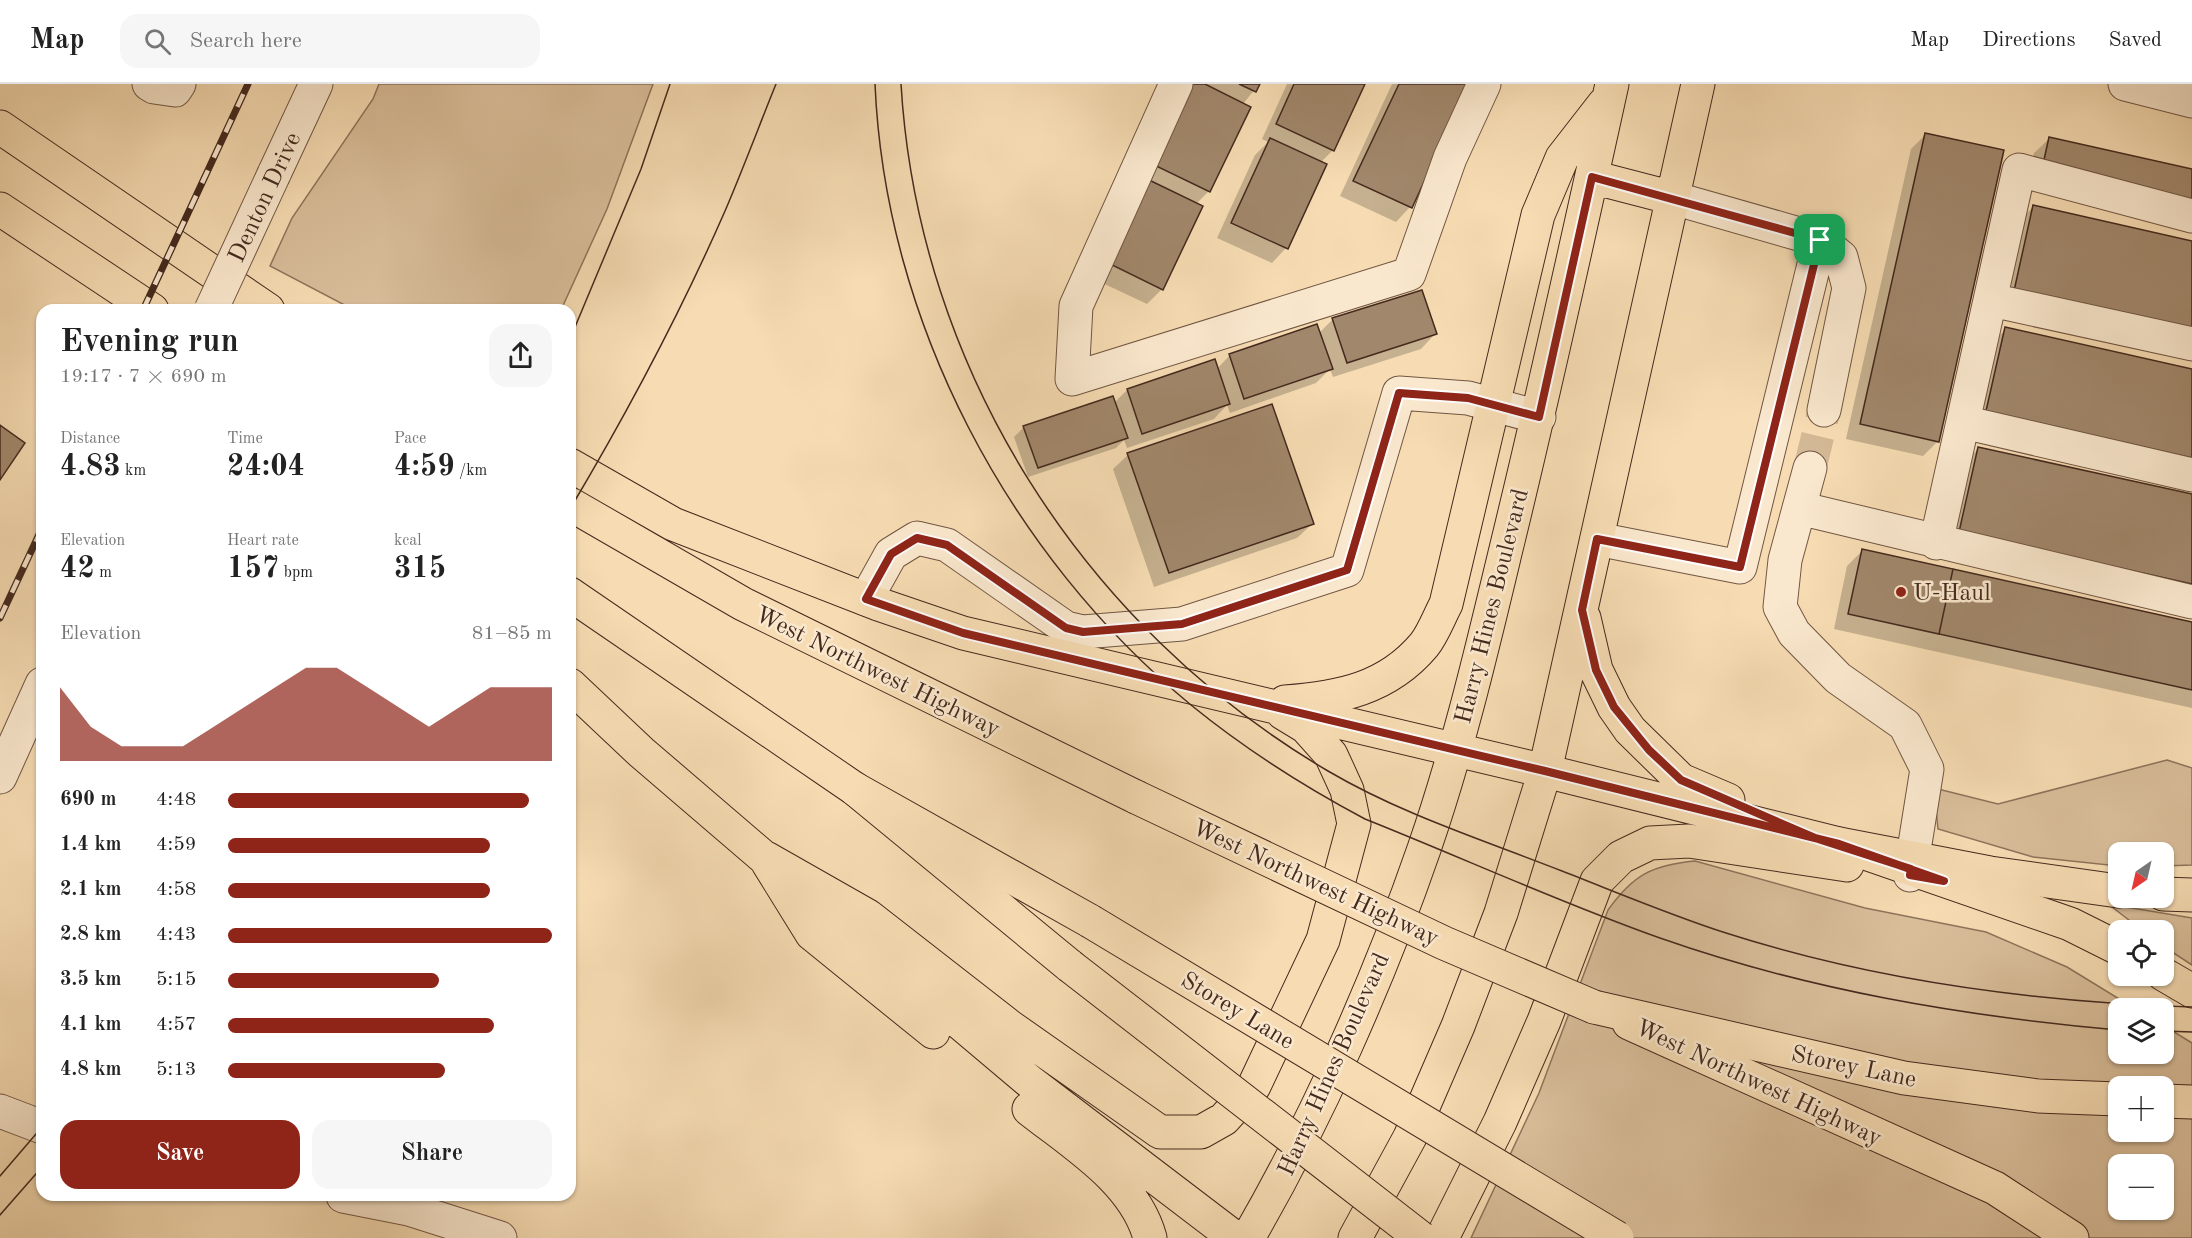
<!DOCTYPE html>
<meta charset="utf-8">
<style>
body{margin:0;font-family:"Old Standard TT",serif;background:#f6f6f6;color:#222;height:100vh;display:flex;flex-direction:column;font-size:22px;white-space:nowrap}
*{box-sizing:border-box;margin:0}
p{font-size:20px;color:#767676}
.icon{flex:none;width:33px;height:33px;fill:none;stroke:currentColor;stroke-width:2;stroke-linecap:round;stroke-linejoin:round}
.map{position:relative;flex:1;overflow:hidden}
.sheet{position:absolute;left:36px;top:220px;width:540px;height:897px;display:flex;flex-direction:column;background:#fff;border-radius:18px;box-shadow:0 2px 4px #0004}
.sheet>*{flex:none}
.needle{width:39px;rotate:214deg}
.fabs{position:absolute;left:2108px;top:758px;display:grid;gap:12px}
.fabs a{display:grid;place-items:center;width:66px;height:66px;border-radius:12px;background:#fff;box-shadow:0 2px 4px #0004;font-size:30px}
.pin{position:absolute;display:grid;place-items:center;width:51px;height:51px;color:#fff;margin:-26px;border-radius:12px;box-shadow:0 3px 9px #0006}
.round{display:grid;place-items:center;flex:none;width:63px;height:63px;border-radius:18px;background:#f6f6f6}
.summary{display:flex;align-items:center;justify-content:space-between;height:102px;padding:0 24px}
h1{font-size:33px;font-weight:700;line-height:45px}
.stats{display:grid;grid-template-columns:repeat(3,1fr);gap:9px;height:102px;padding:6px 24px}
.stats div{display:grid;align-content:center}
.stats b{font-size:30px;font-weight:700}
.stats small{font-size:16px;font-weight:400}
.stats p{font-size:16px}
.chart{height:168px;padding:12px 24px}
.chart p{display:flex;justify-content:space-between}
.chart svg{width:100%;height:108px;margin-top:6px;fill:#8f2418;opacity:.7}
.action{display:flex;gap:12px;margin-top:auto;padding:12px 24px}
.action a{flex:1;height:69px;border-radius:18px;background:#8f2418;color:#fff;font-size:24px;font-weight:700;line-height:69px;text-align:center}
.action a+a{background:#f6f6f6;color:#222}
ul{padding:0 24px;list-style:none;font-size:20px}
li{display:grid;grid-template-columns:96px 72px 1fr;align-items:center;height:45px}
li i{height:15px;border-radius:8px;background:#8f2418}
header{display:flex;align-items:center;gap:36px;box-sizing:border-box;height:84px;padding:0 30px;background:#fff;border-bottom:2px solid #e0e0e0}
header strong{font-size:28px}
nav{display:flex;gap:33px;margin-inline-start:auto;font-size:21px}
.search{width:420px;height:54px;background:#f6f6f6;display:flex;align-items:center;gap:15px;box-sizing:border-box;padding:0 21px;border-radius:18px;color:#767676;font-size:22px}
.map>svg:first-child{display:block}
.green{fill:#d9be9a;stroke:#8e745c;stroke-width:1.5;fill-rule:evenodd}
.shadow{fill:#0003}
.building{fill:#a1876b;stroke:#442a1e;stroke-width:1.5}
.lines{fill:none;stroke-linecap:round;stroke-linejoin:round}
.minor-tunnel{stroke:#d3b895;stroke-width:33;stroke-dasharray:33 16;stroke-linecap:butt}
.minor-casing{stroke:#715643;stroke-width:35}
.major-casing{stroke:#442a1e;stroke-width:35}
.highway-casing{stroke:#442a1e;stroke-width:35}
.minor{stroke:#fae8ce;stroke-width:33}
.major{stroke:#f7dcb3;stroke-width:33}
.highway{stroke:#f7dcb3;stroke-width:33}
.tram{stroke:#442a1e;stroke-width:1.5}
.rail-casing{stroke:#442a1e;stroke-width:7}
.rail{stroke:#fae8ce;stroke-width:4.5;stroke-dasharray:14;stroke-linecap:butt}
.minor-bridge-casing{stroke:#715643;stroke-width:35;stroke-linecap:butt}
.major-bridge-casing{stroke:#442a1e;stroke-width:35;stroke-linecap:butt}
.highway-bridge-casing{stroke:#442a1e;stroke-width:35;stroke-linecap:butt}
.minor-bridge{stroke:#fae8ce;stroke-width:33}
.major-bridge{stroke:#f7dcb3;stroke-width:33}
.highway-bridge{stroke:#f7dcb3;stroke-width:33}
.route-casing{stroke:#fff;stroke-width:12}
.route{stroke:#8f2418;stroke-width:8}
.poi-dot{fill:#8f2418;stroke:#fae8ce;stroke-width:2}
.labels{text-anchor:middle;stroke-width:5;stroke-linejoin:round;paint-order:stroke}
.street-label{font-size:24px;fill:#442a1e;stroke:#fae8ce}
.poi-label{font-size:24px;fill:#442a1e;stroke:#fae8ce;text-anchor:start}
</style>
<header>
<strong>Map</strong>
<div class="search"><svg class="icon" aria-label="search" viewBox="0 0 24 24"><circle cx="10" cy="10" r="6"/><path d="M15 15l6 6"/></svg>Search here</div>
<nav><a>Map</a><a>Directions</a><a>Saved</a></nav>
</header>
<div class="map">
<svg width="2192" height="1154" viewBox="0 0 2192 1154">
<rect width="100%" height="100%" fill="#f7dcb3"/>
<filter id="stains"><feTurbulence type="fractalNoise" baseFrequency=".00333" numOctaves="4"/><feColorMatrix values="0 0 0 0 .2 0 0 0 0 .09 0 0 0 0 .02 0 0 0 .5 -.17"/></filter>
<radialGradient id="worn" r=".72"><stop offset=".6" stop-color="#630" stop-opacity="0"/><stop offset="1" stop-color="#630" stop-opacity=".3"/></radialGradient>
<path class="green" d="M379,0H653L607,125L561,226H354L270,182L292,134L373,15Z
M2167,676L2192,684V781L2163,782V768H2118V782L2033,773L1938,745L1934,704L1998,720Z
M1695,777L1865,824L1986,848L2067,883L2134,924H2118V969H2163V941L2192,959V1154H1471L1539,1009L1608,826C1633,791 1652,781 1695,777ZM2118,1002H2163V1047H2118ZM2118,1080H2163V1125H2118Z
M2108,820L2192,834V881L2163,862V846H2142Z"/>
<path class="shadow" d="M1190,0H1259L1243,20L1209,107L1196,120L1162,205L1147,220L1094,195Z
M1287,0H1363L1333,66L1320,79L1325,81L1286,164L1272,179L1217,154L1255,71L1268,58L1262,55Z
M1392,0H1468L1410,123L1396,138L1340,112Z
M1926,50L1938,357L1923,372L1846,355L1911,65Z
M2049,55L2192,87L2028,100L2034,69Z
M2034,122L2192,159L2000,221L2019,137Z
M1333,235L1435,250L1421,265L1333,293L1330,285L1316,299L1230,329L1227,321L1214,335L1127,364L1124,356L1116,364L1028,393L1014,353L1024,343L1114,319L1127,306L1217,285L1230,271L1319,249Z
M2006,245L2192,287V392L1972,342L1991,260Z
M1979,364L2192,412V518L1945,463L1964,379Z
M1128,371L1312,440L1297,454L1154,503L1113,385Z
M1862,467L2192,539V624L1834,545L1847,482Z"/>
<path class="building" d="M1191,0H1205L1251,23L1210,108L1152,80Z
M1239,0H1260L1256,8Z
M1294,0H1365L1334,67L1276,40Z
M1399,0H1469L1412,124L1353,97Z
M1925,49L2004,66L1939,358L1860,340Z
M2049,53L2192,85V119L2042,85Z
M1270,54L1327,80L1288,165L1231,139Z
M1147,95L1203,122L1163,206L1108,179Z
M2033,121L2192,157V247L2014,207Z
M1422,206L1437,250L1347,279L1332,234Z
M1317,240L1333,285L1244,315L1229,270Z
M2005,243L2192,285V374L1986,327Z
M1215,275L1230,320L1142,350L1127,305Z
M1113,312L1128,354L1038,384L1023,342Z
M1272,320L1314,440L1169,489L1127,369Z
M0,341L25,359L0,396Z
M1978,363L2192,410V500L1959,448Z
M1862,465L1953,485L1939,550L1848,530Z
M1953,485L2192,538V606L1939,550Z"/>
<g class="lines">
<path class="minor-tunnel" d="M1810,384L1824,326"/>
<g class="minor-casing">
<path id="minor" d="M149,0L154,3L175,6L179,0
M1176,0L1076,222L1072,295L1409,190L1450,74L1484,0
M2125,0L2192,17
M274,90L316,0
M1820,156L1841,173L1849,204L1824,326
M1991,216L2192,260
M1963,338L2192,391
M1810,384L1785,476L1780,523L1794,549L1838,594L1905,641L1927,685L1910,791
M1799,424L2192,518
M1597,455L1740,483L1820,156L1673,114
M1936,459L2019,86L2192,132
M866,515L891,470L917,454L947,461L1066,544L1083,548L1182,540L1347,486L1399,309L1468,314L1539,333
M0,693L42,600
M0,1027L42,1043
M343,1112L409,1125L500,1154"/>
</g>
<g class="major-casing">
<path id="major" d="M0,43L268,226
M1592,93L1673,114
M0,125L152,226
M570,381L673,440L878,520L963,549L1545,687L1839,760L2070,840L2118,864
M570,420L743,520L1136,713
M570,510L855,705L1070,882
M1584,534L1596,586L1614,623L1630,646L1681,696L1728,716
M570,601L641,668L781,788
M1285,618C1339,614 1387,605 1424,561C1433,550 1439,533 1446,520L1538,131L1562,74L1604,20
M766,774L868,832L1009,942L1160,1048H1201L1224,1035L1254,1002L1323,856L1354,740L1347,706L1331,671L1306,643L1283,629
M768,779L812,850L933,948
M825,825L1029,997L1235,1154
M2163,890L2192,907
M1629,939L1995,1104L2072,1154
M1029,1025C1073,1060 1135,1097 1150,1154
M1248,1154C1317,1035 1379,895 1424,765C1458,667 1482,565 1506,465C1544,310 1578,155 1612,0
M1355,1154L1410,1053L1458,942L1501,829L1545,687L1698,0
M1442,1154L1500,1038L1544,937L1597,797L1621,773L1650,759L1689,757L1847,781"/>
</g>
<g class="highway-casing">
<path id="highway" d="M855,705L1090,837
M1839,760L1990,789L2118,807
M2163,810L2192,811
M1594,923L1904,994L2038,1012L2118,1015
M2163,1017L2192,1018"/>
</g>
<use href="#minor" class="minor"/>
<use href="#major" class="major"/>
<use href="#highway" class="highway"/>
<path class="tram" d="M875,0C885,237 1008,470 1191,621C1245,665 1303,702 1365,735C1463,774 1561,819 1660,854C1808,906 1962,932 2118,946
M901,0C918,285 1083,543 1328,687C1401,730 1483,756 1562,787C1616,808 1670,831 1726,849C1876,897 2034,918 2192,923
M570,255L641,85L670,0
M570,425C627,329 680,230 725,127C743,85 759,42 776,0
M2163,947L2192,948
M0,1092L42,1043
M0,1131L42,1083"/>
<g class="rail-casing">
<path id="rail" d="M143,226L248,0
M0,534L42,444"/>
</g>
<use href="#rail" class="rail"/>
<g class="minor-bridge-casing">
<path id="minor-bridge" d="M211,226L274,90"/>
</g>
<g class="major-bridge-casing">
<path id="major-bridge" d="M1136,713L1444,859L1594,923
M1070,882L1421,1154"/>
</g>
<g class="highway-bridge-casing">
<path id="highway-bridge" d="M1090,837L1617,1154"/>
</g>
<use href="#minor-bridge" class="minor-bridge"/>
<use href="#major-bridge" class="major-bridge"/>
<use href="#highway-bridge" class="highway-bridge"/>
</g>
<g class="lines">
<g class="route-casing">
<path id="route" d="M1820,156L1592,93L1539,333L1468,314L1399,309L1347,486L1182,540L1083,548L1066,544L947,461L917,454L891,470L866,515L963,549L1545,687L1839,760L1944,797L1910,791L1911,785L1815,754L1681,696L1649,666L1614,623L1596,586L1582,526L1597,455L1740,483L1820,156"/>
</g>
<use href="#route" class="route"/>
</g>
<circle class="poi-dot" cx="1901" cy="508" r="6"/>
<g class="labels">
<g class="street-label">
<text transform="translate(264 113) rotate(-65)" y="8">Denton Drive</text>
<text transform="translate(1491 522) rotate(-76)" y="8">Harry Hines Boulevard</text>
<text transform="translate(878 587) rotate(26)" y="8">West Northwest Highway</text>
<text transform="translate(1316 798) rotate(25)" y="8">West Northwest Highway</text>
<text transform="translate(1238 926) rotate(31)" y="8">Storey Lane</text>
<text transform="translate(1333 980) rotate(-66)" y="8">Harry Hines Boulevard</text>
<text transform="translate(1854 982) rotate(12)" y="8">Storey Lane</text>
<text transform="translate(1759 998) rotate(25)" y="8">West Northwest Highway</text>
</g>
<g class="poi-label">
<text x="1913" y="516">U-Haul</text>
</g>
</g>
<rect width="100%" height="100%" filter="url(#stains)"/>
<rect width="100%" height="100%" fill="url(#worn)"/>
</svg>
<div class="fabs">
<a><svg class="needle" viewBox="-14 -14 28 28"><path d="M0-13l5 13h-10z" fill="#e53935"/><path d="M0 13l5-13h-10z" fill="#767676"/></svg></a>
<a><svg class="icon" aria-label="locate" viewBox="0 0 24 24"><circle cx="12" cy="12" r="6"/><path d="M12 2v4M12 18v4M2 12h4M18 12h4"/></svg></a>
<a><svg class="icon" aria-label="layers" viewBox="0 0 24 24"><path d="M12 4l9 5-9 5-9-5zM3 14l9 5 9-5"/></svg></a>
<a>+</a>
<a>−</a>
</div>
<div class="pin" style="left:1820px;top:156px;background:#1e9e55"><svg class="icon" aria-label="arrive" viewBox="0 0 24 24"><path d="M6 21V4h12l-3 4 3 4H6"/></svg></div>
<section class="sheet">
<div class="summary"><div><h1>Evening run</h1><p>19:17 · 7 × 690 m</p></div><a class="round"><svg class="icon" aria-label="share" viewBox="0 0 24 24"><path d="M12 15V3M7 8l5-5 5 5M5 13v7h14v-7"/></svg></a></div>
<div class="stats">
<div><p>Distance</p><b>4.83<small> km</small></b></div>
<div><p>Time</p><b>24:04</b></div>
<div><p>Pace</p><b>4:59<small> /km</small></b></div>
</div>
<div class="stats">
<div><p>Elevation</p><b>42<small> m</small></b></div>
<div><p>Heart rate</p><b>157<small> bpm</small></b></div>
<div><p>kcal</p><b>315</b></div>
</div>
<div class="chart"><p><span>Elevation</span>81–85 m</p>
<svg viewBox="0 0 160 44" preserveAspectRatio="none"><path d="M0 44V14L10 30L20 38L30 38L40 38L50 30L60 22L70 14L80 6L90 6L100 14L110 22L120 30L130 22L140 14L150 14L160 14V44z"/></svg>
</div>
<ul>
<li><b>690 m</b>4:48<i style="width:93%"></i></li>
<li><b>1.4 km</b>4:59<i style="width:81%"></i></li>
<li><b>2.1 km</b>4:58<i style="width:81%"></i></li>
<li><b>2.8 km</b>4:43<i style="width:100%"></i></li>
<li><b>3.5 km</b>5:15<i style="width:65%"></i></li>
<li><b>4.1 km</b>4:57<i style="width:82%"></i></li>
<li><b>4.8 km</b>5:13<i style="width:67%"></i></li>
</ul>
<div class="action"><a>Save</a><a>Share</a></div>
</section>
</div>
